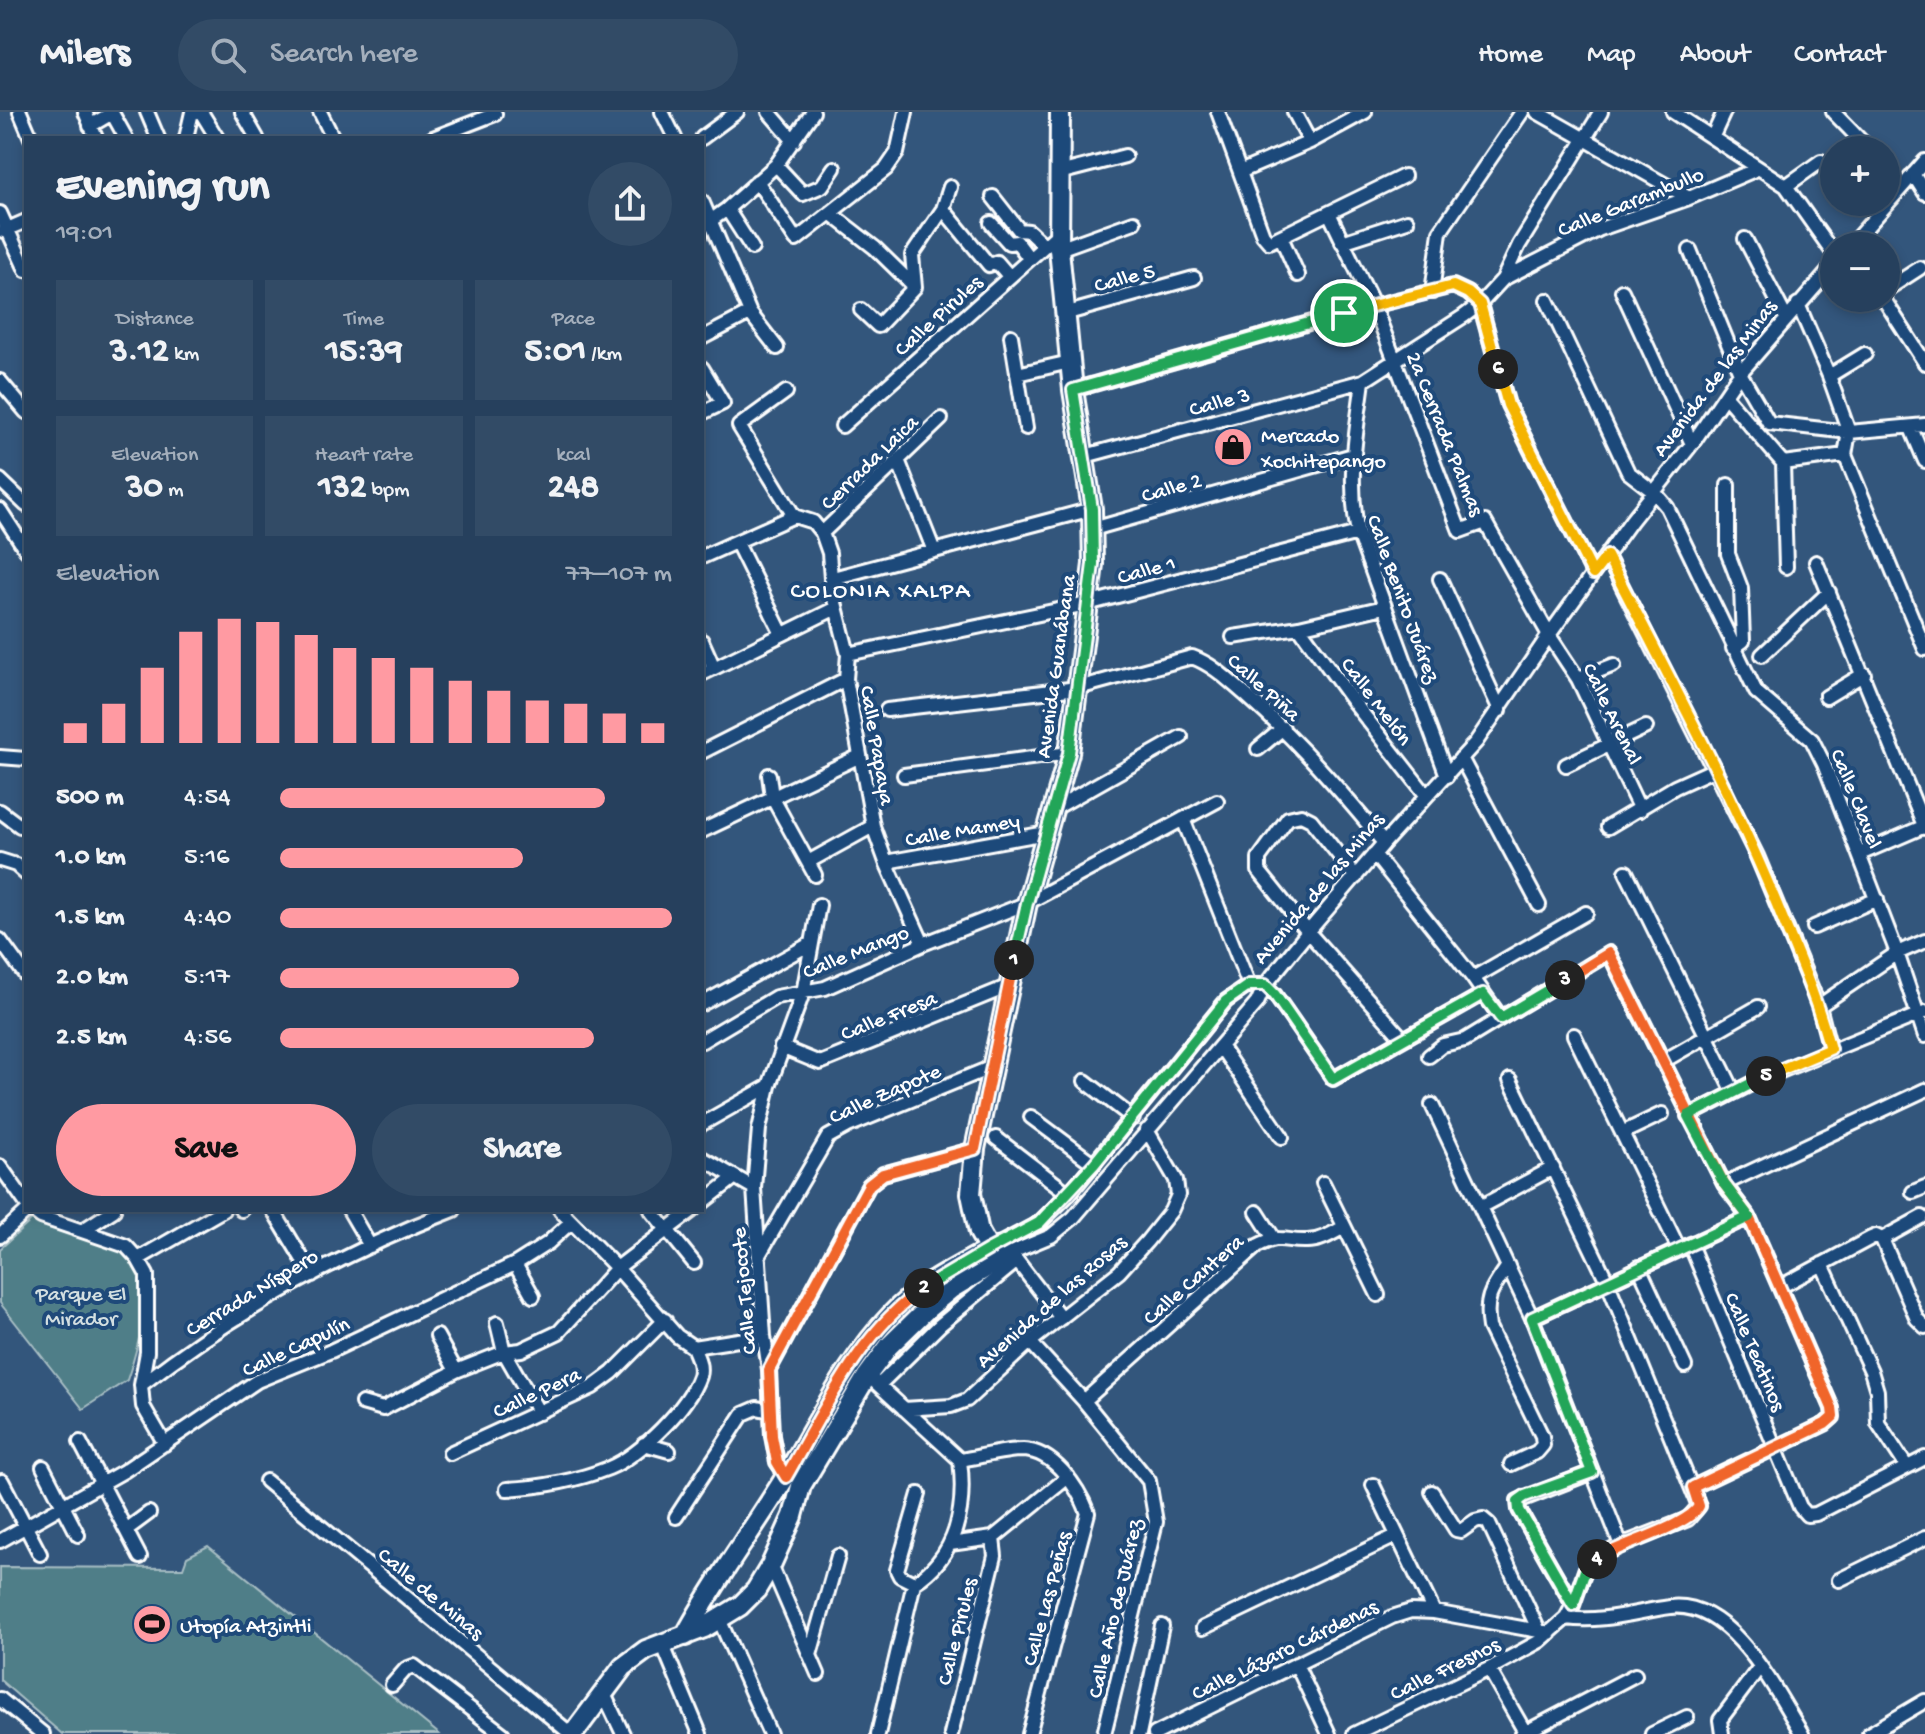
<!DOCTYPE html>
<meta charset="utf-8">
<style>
body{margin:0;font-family:"Gochi Hand",sans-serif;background:#324b66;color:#f1f3f6;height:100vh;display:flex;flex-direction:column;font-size:30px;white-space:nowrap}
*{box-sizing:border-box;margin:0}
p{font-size:26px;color:#a4afbc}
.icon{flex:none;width:44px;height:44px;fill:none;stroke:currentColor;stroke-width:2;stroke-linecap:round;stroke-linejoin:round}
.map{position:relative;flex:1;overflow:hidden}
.sheet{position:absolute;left:24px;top:24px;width:680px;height:1076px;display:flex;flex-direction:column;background:#26405d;border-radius:0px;box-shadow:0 4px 12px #0003,0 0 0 2px #425972}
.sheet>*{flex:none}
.fabs{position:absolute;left:1820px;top:24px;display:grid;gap:16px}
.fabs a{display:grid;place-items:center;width:80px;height:80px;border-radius:50%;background:#26405d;box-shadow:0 4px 12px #0003,0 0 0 2px #425972;font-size:40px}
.pin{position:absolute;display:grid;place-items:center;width:68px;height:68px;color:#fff;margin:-34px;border:4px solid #fff;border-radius:50%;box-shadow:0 2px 8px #0007}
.km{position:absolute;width:40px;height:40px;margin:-20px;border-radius:50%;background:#222;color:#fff;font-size:22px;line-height:40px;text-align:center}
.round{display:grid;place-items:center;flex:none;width:84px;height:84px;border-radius:42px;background:#324b66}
.summary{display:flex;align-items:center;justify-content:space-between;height:136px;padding:0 32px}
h1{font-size:44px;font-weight:800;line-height:60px}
.stats{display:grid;grid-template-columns:repeat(3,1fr);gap:12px;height:136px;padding:8px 32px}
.stats div{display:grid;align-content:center;border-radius:0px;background:#324b66;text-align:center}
.stats b{font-size:34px;font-weight:800}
.stats small{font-size:22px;font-weight:400}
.stats p{font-size:22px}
.chart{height:224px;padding:16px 32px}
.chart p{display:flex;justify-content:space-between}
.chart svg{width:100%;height:144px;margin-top:8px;stroke:#ff9aa2;stroke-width:6}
.button{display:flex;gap:16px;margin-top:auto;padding:16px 32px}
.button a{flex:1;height:92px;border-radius:48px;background:#ff9aa2;color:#111;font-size:32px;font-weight:800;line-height:92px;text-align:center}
.button a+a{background:#324b66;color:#f1f3f6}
ul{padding:0 32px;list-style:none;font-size:26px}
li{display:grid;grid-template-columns:128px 96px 1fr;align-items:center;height:60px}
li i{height:20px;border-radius:10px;background:#ff9aa2}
header{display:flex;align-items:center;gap:48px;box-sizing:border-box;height:112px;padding:0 40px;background:#26405d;border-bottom:2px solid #425972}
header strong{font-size:38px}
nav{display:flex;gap:44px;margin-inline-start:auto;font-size:28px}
.search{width:560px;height:72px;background:#324b66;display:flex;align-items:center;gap:20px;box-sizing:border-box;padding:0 28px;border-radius:44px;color:#a4afbc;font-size:30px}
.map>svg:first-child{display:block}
.green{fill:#507e88;stroke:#a8bec4;stroke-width:2}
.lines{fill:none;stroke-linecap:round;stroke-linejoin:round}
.street-casing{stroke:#fff;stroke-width:18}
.secondary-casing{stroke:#fff;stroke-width:24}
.street{stroke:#1f4a7a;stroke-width:12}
.secondary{stroke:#1f4a7a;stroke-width:18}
.split-1-casing{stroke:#fff;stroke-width:16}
.split-2-casing{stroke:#fff;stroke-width:16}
.split-3-casing{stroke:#fff;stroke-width:16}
.split-4-casing{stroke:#fff;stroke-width:16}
.split-5-casing{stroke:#fff;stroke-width:16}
.split-6-casing{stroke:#fff;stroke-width:16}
.split-7-casing{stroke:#fff;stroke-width:16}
.split-1{stroke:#22a559;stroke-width:10}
.split-2{stroke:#f0652b;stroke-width:10}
.split-3{stroke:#22a559;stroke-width:10}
.split-4{stroke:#f0652b;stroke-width:10}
.split-5{stroke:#22a559;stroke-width:10}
.split-6{stroke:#f5b400;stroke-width:10}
.split-7{stroke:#f5b400;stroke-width:10}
.labels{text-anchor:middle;stroke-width:8;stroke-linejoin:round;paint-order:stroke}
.street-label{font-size:22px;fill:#fff;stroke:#1f4a7a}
.poi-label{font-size:22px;fill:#fff;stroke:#1f4a7a;text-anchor:start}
.park-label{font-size:22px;fill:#d3dfe1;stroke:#1f4a7a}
.neighbourhood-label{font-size:24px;letter-spacing:2px;fill:#fff;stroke:#1f4a7a}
</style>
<header>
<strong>Milers</strong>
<div class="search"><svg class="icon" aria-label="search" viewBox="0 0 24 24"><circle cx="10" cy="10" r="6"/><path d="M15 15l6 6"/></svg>Search here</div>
<nav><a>Home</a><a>Map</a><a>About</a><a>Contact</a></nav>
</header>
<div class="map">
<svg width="1925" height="1622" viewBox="0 0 1925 1622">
<rect width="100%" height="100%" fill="#33567c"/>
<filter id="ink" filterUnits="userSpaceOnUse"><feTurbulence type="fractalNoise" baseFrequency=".0125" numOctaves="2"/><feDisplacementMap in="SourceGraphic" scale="16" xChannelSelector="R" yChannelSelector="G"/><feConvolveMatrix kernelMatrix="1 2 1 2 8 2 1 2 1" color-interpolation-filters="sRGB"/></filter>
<g filter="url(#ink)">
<path class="green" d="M33,1107C61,1122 96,1123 121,1136C162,1156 138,1236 127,1268L83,1297L0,1191V1137Z
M208,1434L439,1622H62L0,1568V1455L183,1456L187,1445Z"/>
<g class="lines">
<g class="street-casing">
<path id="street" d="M20,0L31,26
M85,0L96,26
M147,0L158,26
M201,0L217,26
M242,0L257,26
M320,0L333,26
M662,0L675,26
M769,0L794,29
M1218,0L1263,123L1269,130L1404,64
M1294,0L1310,30
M1537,0L1689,86
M1673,0L1786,74L1834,142
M1833,0L1870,38
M90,14L112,1L126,26
M1713,24L1724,0
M186,26L192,0
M433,26L495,2
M702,26L737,0
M776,53L803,82L822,74L834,56
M1886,57L1901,74
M1242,59L1310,30L1365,0
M1059,61L1125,44
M1913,62L1925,81
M757,69L796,128L886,57L897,41L906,0
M1786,74L1821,49
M993,85L1019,118L1029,119L1044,133
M702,89L750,201L777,236
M727,97L752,136
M943,97L989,153L997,150L1009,164
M0,101L26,158
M830,101L875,136L915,175
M1329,101L1374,194L1460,419L1485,410L1549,523L1578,567L1640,698
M991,111L1009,131L1017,130L1029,146
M702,115L727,97L776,53L813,0
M3,119L26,109
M1281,125L1298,163
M1745,127L1786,206
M1342,130L1407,109
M1850,134L1925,49
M1059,137L1134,110
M1690,138L1740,261L1769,311L1849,320L1925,313
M1503,167L1519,133L1601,0
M915,175L912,143L943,97L950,75
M1886,178L1920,156
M1622,179L1692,332
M1432,180L1440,120L1522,0
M1883,186L1925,251
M1547,188L1628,360L1655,381L1667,395L1756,580L1812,628L1824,652L1897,841L1925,924
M1798,192L1829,264L1849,320L1845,343L1925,537
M861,198L878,214L915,175
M1064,202L1194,166
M1011,224L1026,316
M702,226L750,201
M702,256L723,291L702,301
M1017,262L1070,250
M1829,264L1865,242
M0,269L26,300
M1363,269C1356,323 1347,366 1358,421L1447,664
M1073,278L1344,201L1453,174L1468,181L1480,192L1508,293L1593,462
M786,280L739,314L794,404
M1725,284L1783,351
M842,314L1059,121
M1911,316L1925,349
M1085,344L1363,269L1464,204L1480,192L1503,167L1600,117L1689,86L1757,57
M898,348L934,439
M1783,351L1786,455
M1783,351L1845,343
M0,368L26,393
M1728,373V442L1741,476L1743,529L1733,536
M0,398L26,438
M794,404L813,410L822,421L829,441L832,479L848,542L846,567L873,714L886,750L923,832
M1093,417L1353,343
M822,421L941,307
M737,431L782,522
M1607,444L1757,744L1819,894L1830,937
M702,445L794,404
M1816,450L1925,716
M833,466L1092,397
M1440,467L1500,598
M1299,515L1352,588L1427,684
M1233,525L1299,515L1384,495
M702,529L714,556
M848,542L1087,492L1358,421
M1762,543L1829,480
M702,562L836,496
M1578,567L1614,553
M1826,585L1864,562
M887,598L1078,576L1192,545C1214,553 1229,569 1247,584C1299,630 1340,678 1384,731
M1258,637L1283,616
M702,640L846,567
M0,645L26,647
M1461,646L1539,793
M1566,653L1646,615
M769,663L772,685L815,763
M904,663L1069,641
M1052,698L1181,625
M0,699L20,714H26
M1183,707L1249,873H1265L1275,883L1333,967L1483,882
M1608,715L1675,675L1715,657
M702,719L860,644
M1374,742L1473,866L1501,906L1609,841L1724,1072L1749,1105L1832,1296L1833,1305L1825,1312L1693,1375
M1860,742L1925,714
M0,748L16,753L26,762
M808,750L873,714
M886,750L1046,721
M1626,760L1734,980
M1356,765L1311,708L1301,703L1288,706L1259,746V759L1308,820L1403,927
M1814,815L1877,787
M0,828L26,864
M1473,866L1586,801
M702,892L812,831
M1819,894L1897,841L1925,829
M1574,923L1679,1137
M702,929L776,885L825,876L923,832L1027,791L1217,689
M1220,934L1282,1025
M781,935L820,951L1009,874
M1429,944L1443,933L1465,928L1501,906
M1662,950L1758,895
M1085,969L1133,1006
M1432,993L1480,1095L1553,1056
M1688,1004L1761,967L1925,900
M1031,1005L1094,1052
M702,1012L769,974
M1622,1021L1662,1002
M996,1026L1069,1082
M702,1046L754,1076
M0,1054L26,1091
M1323,1071L1378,1183
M1724,1072L1925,978
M1913,1080L1925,1075
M702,1091L734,1066
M1480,1095L1532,1206L1621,1433
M32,1098L41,1105L126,1134L138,1147L147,1163V1240L141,1273L143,1294L165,1332
M241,1098H242
M273,1098L312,1163
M349,1098L370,1134
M560,1098L617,1156L677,1224L693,1235L764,1224
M651,1098L694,1151
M1257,1100L1273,1125
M83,1118L114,1098
M0,1124L28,1098
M1882,1127L1917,1207L1925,1215
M1690,1132L1800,1395L1807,1403L1816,1402L1925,1346
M988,1138L1039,1111L1069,1082L1226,889L1249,873
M759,1143L828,1025L848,1014L992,955
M1014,1145L1061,1206
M138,1147L223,1098
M996,1150L1010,1141L1051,1124L1073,1106L1257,891L1265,873L1308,820L1384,731L1476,630L1549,523L1631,409L1692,332L1740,261L1834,153
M515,1152L533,1184
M1822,1152L1871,1259L1877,1279L1878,1311L1907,1355
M1508,1154C1492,1177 1484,1185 1489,1215L1542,1324L1543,1333L1537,1340L1511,1352
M1639,1155L1685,1254
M1780,1175L1871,1126L1876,1124L1882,1127L1922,1105
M1532,1206L1749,1105
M497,1211L504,1240L539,1301
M437,1224L456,1259
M1030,1230L1084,1289L1149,1369L1156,1410L1104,1622
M769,1258L869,1073L883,1062L975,1037
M873,1268L960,1348
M141,1273C236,1199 342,1141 454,1098
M879,1273L940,1213L1017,1149
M1084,1289L1257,1134C1282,1121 1283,1130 1307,1129C1321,1129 1333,1121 1344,1115
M362,1291L383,1297L456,1259L504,1240L521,1238L559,1220L617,1156L693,1098
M904,1297L951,1294L967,1288L1030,1230L1119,1160L1147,1129L1171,1099L1178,1083L1176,1068L1147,1018
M80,1330L140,1445
M644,1332L669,1339
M450,1341L593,1275L612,1261L665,1208
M960,1348C980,1345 1003,1338 1023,1338C1054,1339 1078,1375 1088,1401L1029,1622
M43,1355L78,1423
M788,1366L777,1350L772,1324L769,1258L764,1224L754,1076L759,1017L769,974L803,881L819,793
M2,1369L40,1442
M266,1369L571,1622
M1373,1373L1434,1500
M507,1377C543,1375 576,1369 609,1356C640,1343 688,1296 699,1264C702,1254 697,1244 693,1235
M1432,1380L1456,1418L1461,1419L1475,1409L1483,1407L1489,1412L1539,1519
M676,1405L743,1302L757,1296L770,1299
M126,1418L149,1401
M0,1429L124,1359L257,1269L331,1239L515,1152L548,1131L571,1110
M950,1432L993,1426L1068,1365
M771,1453L818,1562
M1839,1468L1925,1426
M914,1471L900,1464L897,1458L919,1382
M1573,1493L1519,1398L1518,1389L1592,1360
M1566,1506C1603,1511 1634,1500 1670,1495C1732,1488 1775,1578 1802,1622
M719,1507L770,1622
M1203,1516L1396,1424
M662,1531L700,1622
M810,1543L838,1444
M1296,1552L1329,1622
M1489,1557L1525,1620
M392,1573L406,1557L414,1554L503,1622
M604,1582L623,1622
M0,1587L43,1622
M878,1622L914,1471C957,1444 966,1396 960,1348
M951,1622L995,1444L993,1426
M1139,1622L1162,1514
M1155,1622L1392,1505L1411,1499L1434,1500L1550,1521
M1354,1622L1489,1557L1540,1529L1566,1506L1573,1493L1586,1456L1598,1446L1621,1433L1688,1407L1699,1394L1607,1169L1510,968
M1522,1622L1635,1563
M1652,1622L1687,1605
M1722,1622L1720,1608L1759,1556
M1869,1622L1925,1589"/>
</g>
<g class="secondary-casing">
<path id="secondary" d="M685,1524C715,1468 753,1418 786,1364C819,1309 847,1249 892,1202C918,1174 955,1157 988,1138
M573,1622L623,1555L646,1538L704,1516L740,1494L756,1478L771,1453L793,1404L801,1374L867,1264L889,1234L927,1197L951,1177L996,1150L979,1120L971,1082L975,1037L1027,791L1069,641L1093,452L1092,397L1073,278L1059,137L1060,0"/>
</g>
<use href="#street" class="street"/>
<use href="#secondary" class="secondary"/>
</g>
</g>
<g class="lines" filter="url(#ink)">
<g class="split-1-casing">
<path id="split-1" d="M1014,848L1027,791L1069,641L1093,452L1092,397L1073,278L1344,201"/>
</g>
<g class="split-2-casing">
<path id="split-2" d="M924,1176C859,1220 824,1299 786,1365L777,1350L772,1324L769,1258L869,1073L883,1062L975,1037L1014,848"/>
</g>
<g class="split-3-casing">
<path id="split-3" d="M924,1176L988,1138L1039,1111L1094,1052L1226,889L1249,873H1265L1275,883L1333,967L1483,882L1501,906L1565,868"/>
</g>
<g class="split-4-casing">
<path id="split-4" d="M1565,868L1609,841L1724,1072L1749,1105L1832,1296L1833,1305L1825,1312L1693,1375L1699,1394C1689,1414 1620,1432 1597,1447"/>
</g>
<g class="split-5-casing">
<path id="split-5" d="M1597,1447L1586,1456L1573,1493L1519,1398L1518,1389L1525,1384L1592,1360L1532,1206L1749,1105L1724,1072L1688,1004L1766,964"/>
</g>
<g class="split-6-casing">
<path id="split-6" d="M1498,257L1508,293L1593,462L1607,444C1668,563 1732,681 1782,805C1800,849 1818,891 1830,937L1766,964"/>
</g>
<g class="split-7-casing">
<path id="split-7" d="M1344,201L1453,174L1468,181L1480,192L1498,257"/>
</g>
<use href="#split-1" class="split-1"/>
<use href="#split-2" class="split-2"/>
<use href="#split-3" class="split-3"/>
<use href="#split-4" class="split-4"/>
<use href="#split-5" class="split-5"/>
<use href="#split-6" class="split-6"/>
<use href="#split-7" class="split-7"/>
</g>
<defs>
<g id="shop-disc" transform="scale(2)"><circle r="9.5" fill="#ff9aa2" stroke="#1f4a7a"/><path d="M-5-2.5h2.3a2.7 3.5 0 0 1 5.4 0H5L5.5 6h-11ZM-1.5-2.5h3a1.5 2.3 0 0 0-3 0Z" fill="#111"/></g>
<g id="stadium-disc" transform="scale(2)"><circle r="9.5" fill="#ff9aa2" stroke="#1f4a7a"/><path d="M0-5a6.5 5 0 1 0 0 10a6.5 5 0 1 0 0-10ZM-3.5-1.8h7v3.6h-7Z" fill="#111"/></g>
</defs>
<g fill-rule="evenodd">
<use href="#shop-disc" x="1233" y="335"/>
<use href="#stadium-disc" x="152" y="1512"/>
</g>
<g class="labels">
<g class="street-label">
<text transform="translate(1630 88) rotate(-22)" y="8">Calle Garambullo</text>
<text transform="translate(1124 164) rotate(-15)" y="8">Calle 5</text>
<text transform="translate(937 202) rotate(-42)" y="8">Calle Pirules</text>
<text transform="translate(1713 265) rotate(-53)" y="8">Avenida de las Minas</text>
<text transform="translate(1219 288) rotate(-15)" y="8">Calle 3</text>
<text transform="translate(1447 321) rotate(68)" y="8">2a Cerrada Palmas</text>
<text transform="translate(868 349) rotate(-44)" y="8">Cerrada Laica</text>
<text transform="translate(1171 374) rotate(-16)" y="8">Calle 2</text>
<text transform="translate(1146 456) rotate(-15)" y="8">Calle 1</text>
<text transform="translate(1405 486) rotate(70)" y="8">Calle Benito Juárez</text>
<text transform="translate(1054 554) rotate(-82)" y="8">Avenida Guanábana</text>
<text transform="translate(1265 574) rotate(42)" y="8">Calle Piña</text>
<text transform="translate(1378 588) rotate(53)" y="8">Calle Melón</text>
<text transform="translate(1614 601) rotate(64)" y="8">Calle Arenal</text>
<text transform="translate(879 633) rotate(80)" y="8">Calle Papaya</text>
<text transform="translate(1858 686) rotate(68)" y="8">Calle Clavel</text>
<text transform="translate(962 716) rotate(-10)" y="8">Calle Mamey</text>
<text transform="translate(1317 775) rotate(-50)" y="8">Avenida de las Minas</text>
<text transform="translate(855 838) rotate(-22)" y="8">Calle Mango</text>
<text transform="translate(888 902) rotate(-22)" y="8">Calle Fresa</text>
<text transform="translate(884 980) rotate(-24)" y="8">Calle Zapote</text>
<text transform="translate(1192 1166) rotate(-41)" y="8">Calle Cantera</text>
<text transform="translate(251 1179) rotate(-31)" y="8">Cerrada Níspero</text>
<text transform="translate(742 1179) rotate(-95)" y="8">Calle Tejocote</text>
<text transform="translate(1050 1188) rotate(-41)" y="8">Avenida de las Rosas</text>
<text transform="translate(295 1233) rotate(-25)" y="8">Calle Capulín</text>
<text transform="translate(1757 1239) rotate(67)" y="8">Calle Teatinos</text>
<text transform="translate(536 1279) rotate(-25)" y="8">Calle Pera</text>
<text transform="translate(432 1480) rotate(40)" y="8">Calle de Minas</text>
<text transform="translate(1045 1486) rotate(-75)" y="8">Calle Las Peñas</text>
<text transform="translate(1113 1496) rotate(-77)" y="8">Calle Año de Juárez</text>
<text transform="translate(955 1519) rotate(-76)" y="8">Calle Pirules</text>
<text transform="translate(1284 1536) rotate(-26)" y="8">Calle Lázaro Cárdenas</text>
<text transform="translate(1444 1555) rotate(-26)" y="8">Calle Fresnos</text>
</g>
<g class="poi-label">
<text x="1261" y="330">Mercado<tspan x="1261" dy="25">Xochitepango</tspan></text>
<text x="180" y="1520">Utopía Atzintli</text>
</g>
<g class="park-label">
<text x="81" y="1188">Parque El<tspan x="81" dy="25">Mirador</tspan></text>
</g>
<g class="neighbourhood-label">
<text x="881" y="485">COLONIA XALPA</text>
</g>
</g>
</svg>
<div class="fabs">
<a>+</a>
<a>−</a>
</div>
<div class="pin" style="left:1344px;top:201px;background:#1e9e55"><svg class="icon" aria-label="arrive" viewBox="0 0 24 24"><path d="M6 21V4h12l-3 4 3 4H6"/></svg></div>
<b class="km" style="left:1014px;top:848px">1</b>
<b class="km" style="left:924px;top:1176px">2</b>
<b class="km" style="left:1565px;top:868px">3</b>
<b class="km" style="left:1597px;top:1447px">4</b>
<b class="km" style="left:1766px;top:964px">5</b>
<b class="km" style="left:1498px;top:257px">6</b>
<section class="sheet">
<div class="summary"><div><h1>Evening run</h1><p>19:01</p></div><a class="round"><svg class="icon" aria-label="share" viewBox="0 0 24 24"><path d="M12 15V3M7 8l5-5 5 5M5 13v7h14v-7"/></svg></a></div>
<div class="stats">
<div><p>Distance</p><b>3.12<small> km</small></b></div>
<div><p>Time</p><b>15:39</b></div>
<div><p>Pace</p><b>5:01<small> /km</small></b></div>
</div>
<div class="stats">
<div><p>Elevation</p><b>30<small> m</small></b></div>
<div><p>Heart rate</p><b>132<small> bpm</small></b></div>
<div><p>kcal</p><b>248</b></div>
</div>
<div class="chart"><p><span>Elevation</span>77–107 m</p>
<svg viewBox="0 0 160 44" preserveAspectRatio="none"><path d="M5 44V38M15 44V32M25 44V21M35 44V10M45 44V6M55 44V7M65 44V11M75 44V15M85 44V18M95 44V21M105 44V25M115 44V28M125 44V31M135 44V32M145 44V35M155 44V38"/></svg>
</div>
<ul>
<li><b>500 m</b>4:54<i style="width:83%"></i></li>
<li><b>1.0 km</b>5:16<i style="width:62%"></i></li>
<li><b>1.5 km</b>4:40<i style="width:100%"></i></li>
<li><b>2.0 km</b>5:17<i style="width:61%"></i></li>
<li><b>2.5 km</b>4:56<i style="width:80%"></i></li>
</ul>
<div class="button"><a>Save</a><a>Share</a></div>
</section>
</div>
